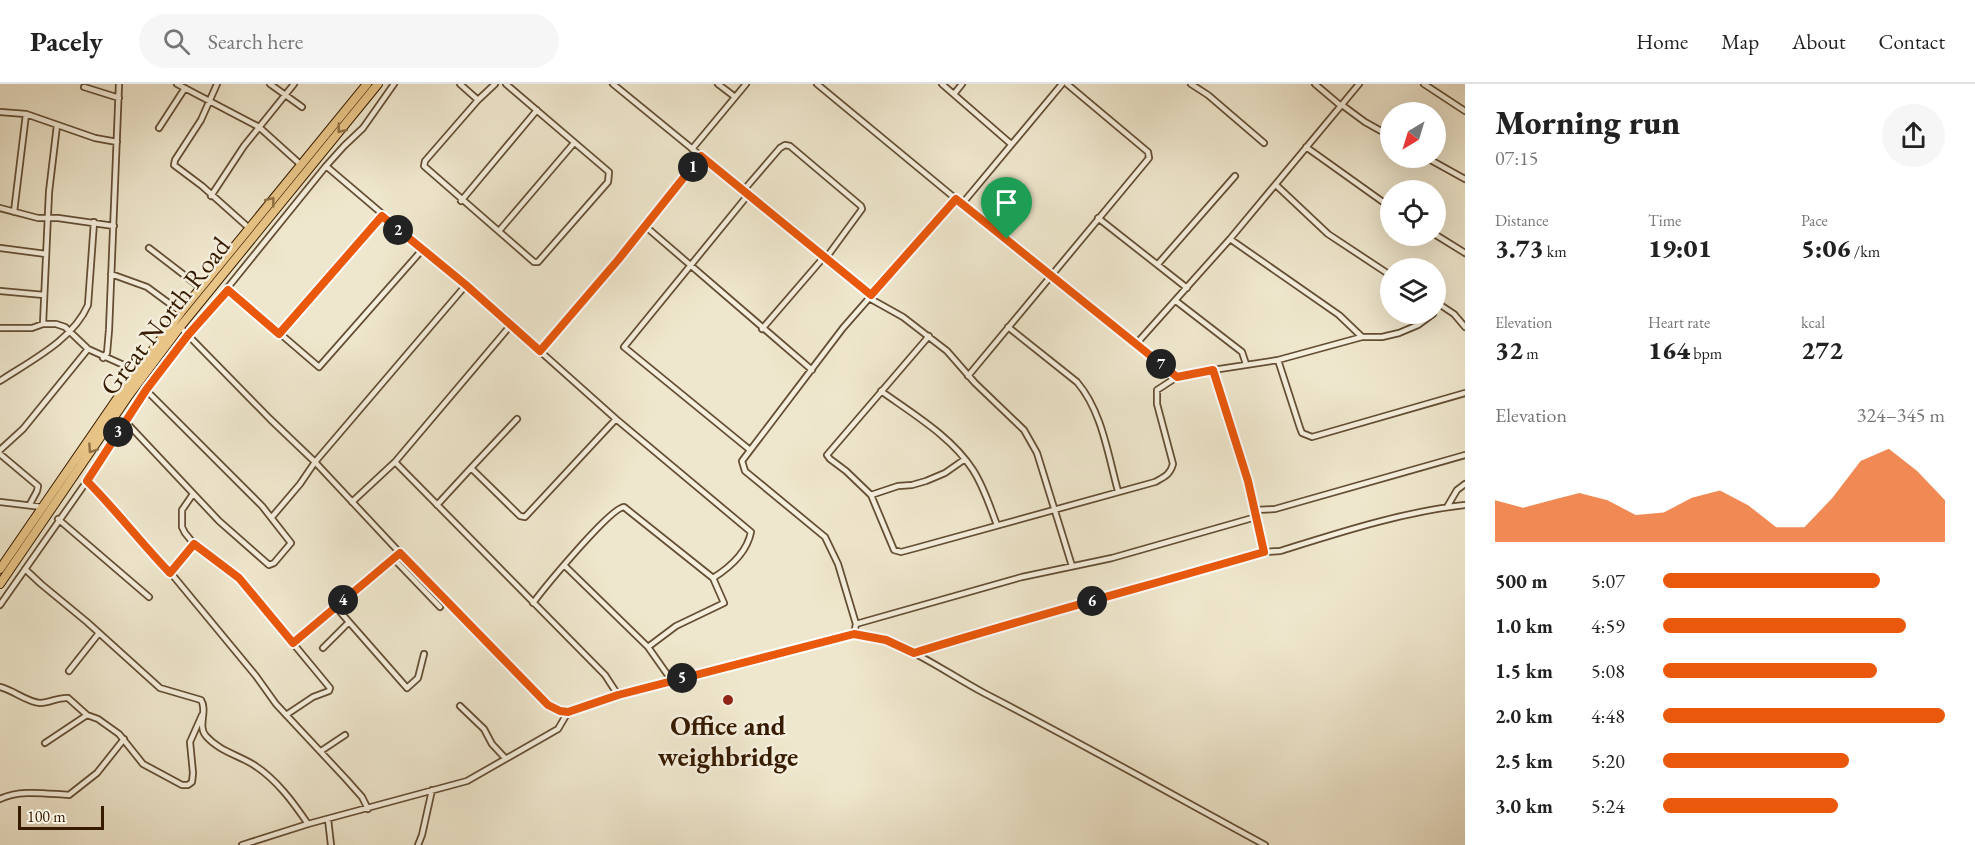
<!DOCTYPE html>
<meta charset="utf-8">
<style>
body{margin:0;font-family:"EB Garamond",serif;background:#f6f6f6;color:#222;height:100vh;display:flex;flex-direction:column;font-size:22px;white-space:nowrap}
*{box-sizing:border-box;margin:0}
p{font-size:20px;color:#767676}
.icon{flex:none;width:33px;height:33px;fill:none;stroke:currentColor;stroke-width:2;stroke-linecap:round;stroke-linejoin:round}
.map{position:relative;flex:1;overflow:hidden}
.details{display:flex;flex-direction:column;background:#fff;width:510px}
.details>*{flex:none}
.needle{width:39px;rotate:218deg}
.tools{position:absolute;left:1380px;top:18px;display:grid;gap:12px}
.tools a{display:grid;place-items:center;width:66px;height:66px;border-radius:50%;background:#fff;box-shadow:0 6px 24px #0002;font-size:30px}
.scale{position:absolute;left:18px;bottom:15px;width:86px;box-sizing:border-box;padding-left:6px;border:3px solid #361b00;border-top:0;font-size:16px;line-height:21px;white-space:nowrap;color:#361b00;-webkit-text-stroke:4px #f5efde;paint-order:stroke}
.pin{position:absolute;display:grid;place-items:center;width:51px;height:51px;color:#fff;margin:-62px -26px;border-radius:50% 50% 50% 0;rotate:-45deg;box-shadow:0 0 6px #0007}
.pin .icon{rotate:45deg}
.km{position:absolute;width:30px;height:30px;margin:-15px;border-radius:50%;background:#222;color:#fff;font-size:16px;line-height:30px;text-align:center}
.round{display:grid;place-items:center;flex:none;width:63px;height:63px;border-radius:32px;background:#f6f6f6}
.summary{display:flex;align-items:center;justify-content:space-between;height:102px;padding:0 30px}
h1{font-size:33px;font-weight:800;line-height:45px}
.figures{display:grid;grid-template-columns:repeat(3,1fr);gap:9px;height:102px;padding:6px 30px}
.figures div{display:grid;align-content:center}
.figures b{font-size:26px;font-weight:800}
.figures small{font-size:16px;font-weight:400}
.figures p{font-size:16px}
.chart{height:168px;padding:12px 30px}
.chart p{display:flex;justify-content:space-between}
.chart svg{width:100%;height:108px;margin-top:6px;fill:#ea580c;opacity:.7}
ul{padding:0 30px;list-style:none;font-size:20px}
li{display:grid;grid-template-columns:96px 72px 1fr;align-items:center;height:45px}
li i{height:15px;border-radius:8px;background:#ea580c}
header{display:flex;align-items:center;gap:36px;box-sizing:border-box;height:84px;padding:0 30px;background:#fff;border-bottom:2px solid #e0e0e0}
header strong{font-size:28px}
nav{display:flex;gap:33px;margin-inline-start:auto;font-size:21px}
.search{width:420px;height:54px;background:#f6f6f6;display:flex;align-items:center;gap:15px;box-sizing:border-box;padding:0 21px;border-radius:33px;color:#767676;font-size:22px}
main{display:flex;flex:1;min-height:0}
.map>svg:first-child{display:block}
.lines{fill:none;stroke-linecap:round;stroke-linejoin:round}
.street-casing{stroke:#644e33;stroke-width:8}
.primary-casing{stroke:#361b00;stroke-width:10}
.street{stroke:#f5efde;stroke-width:4.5}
.primary{stroke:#e8c486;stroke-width:8}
.oneway{stroke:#8f7043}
.route-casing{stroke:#fff;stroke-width:12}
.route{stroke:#ea580c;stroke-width:8}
.poi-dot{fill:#8f2418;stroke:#f5efde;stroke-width:2}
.labels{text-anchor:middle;stroke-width:5;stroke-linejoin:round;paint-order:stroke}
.street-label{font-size:27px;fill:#361b00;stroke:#f5efde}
.poi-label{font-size:27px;font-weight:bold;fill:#361b00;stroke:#f5efde}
</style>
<header>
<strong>Pacely</strong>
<div class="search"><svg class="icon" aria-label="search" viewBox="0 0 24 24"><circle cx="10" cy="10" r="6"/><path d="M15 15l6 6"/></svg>Search here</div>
<nav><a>Home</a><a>Map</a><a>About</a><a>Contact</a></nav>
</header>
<main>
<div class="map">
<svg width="1465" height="761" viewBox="0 0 1465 761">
<rect width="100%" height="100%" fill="#efe7cd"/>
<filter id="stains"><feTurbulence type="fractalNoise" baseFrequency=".00333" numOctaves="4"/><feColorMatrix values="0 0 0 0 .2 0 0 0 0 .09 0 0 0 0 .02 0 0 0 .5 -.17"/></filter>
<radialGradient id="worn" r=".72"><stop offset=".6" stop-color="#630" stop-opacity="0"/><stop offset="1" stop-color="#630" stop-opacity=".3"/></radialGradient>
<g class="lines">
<g class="street-casing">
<path id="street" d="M177,0L259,43L300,80
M217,0L201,36L175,76L174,81L202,102L249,144
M270,0L302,23
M460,0L478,16
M495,0L478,16L425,77L424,82L534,178H538L608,98L609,88L506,0
M613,0L871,211
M718,0L735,13
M817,0L956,115L1177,293
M942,0L1011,60
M1191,0L1208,11L1264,59
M1315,0L1341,22
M1424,0L1465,27
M84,3L119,14
M954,10L962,0
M1342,21L1365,38L1390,52
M0,28L26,30L95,54L117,58
M159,44L185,4
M1306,63L1390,123
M692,65L746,0
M1427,74L1465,95
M326,82L466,201L616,335L751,448C747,468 729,484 713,494
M1276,101L1328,150L1390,191
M743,107L780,64L785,61L790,62L861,122L862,125L826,174
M748,111L624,263L750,366
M211,112L244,62L294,0
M461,117L537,26
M962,120L1062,0
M0,124L38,134H58L114,142
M14,128L26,30
M1098,134L1187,204
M645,142L812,286
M499,147L574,59
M1436,151L1465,169
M1230,155L1339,231L1362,253
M0,164L46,170
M149,164L201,204
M1158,180L1235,92
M111,190L147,203L181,228
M228,205L319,283L422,166
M0,207L44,211
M869,214L903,233L947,267L975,299L1024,346L1037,369L1072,482
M1176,217L1242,268L1246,280
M1436,218L1454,230L1465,243
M43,240L49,108L57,41
M180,243L270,335L315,378L400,469L531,603C542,614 552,625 568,628L618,611L844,552C859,549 874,551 888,557C922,570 952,592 984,609C1079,658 1171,710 1265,761
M1008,243L1077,298C1102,327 1108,371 1118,407
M0,244H32L43,240H56L65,243L88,265L137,287
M762,245L824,173
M279,250L382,132
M929,252L827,371L830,375L846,387L871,411L894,466L901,468L916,464L1155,398C1164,393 1170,391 1173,380L1157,320V306L1177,293L1213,286L1248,397L1264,468
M1137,259L1230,155L1359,0
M540,267L618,176L701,72
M103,274L107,269L109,246L119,0
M1278,276L1300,344L1302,349L1312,353L1465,309
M1213,286L1278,276L1362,253H1382L1399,249L1418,241L1433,230
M968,292L1149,74L1148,68L1067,0
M0,297C30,277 73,256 88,221L94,138
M881,307C913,330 952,353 973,386C984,403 990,423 997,441
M125,337L219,437L269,481L274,479L291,459L262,422L146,306
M0,366L23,345L88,265
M0,370L38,402L37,407L30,420
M395,378L605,591L618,611
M471,384L517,335
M86,397L121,433L149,468L170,488L256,592L276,620L346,695L362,713L368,725
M193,410L182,426V443L185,449L194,460L239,494L330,604L329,607L313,613L286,631
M871,411L898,402L912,401L926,397L945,389L965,375
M0,418L42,423
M352,418L395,378L510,242
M437,421L471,384L520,432L525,433L616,335
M1447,423L1457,406L1465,400
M1254,426L1275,425L1296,419L1465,371
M272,433L300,400L315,378L466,201
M58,435L149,513
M393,474L440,523
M564,481L648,563L672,597
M25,485L41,500L87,538L160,604L201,616C208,627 197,642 206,652C219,667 238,671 254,681C277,696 293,718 308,740
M170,488L194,460
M533,519C545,503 610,424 624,423L713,494L724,519L676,542L648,563
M0,521L101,377L157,291L326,82L344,62L363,44L394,0
M335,522L407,604L418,594L424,570
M856,540L1022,493L1112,474L1256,433
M854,550L856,540L838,480L825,453L745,387L742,377L843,244L956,115
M293,559L400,469
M323,564L349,538
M914,569C1030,533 1147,502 1264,468L1280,467C1341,448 1402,428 1465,421
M69,587L99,549
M0,603C13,606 27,618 40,619C50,619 58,613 68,614L87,631L98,635L119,650L143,680L182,701H188L192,698L193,689L190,658L202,631
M460,622L484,645L492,660L505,674
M45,659L87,631
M321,667L345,651
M0,715C20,705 48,710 69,711L97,689L124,655
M328,735L331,761
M242,761L308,740L467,697L558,645L568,628
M418,761L422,751L432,706"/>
</g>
<g class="primary-casing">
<path id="primary" d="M0,485L123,306L181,228L367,0
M0,500L129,311L180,243L378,0"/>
</g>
<use href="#street" class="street"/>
<use href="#primary" class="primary"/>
</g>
<defs><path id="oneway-chevron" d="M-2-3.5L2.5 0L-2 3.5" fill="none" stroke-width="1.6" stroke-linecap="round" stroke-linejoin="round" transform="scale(1.5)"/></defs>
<g class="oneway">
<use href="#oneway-chevron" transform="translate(341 45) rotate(129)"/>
<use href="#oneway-chevron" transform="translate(271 117) rotate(-52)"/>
<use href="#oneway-chevron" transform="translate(92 365) rotate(124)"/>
</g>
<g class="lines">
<g class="route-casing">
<path id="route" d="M701,72L871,211L956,115L1177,293L1213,286L1248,397L1264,468C1147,502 1030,533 914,569L886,556L854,550L618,611L568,628L560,627L548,621L400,469L293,559L239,494L194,460L170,489C141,459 116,426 87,397L146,306L188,251L228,206L279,250L382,132L466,201L540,267L618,176Z"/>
</g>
<use href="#route" class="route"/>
</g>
<circle class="poi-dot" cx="728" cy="616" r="6"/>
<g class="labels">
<g class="street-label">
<text transform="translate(165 232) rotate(-52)" y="9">Great North Road</text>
</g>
<g class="poi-label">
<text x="728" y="651">Office and<tspan x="728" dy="31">weighbridge</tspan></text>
</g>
</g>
<rect width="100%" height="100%" filter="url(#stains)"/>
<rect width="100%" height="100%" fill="url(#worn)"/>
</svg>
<div class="tools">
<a><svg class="needle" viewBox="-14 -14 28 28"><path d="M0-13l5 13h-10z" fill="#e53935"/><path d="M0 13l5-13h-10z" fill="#767676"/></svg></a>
<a><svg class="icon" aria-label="locate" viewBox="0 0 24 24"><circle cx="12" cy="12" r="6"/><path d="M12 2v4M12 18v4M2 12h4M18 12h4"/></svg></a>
<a><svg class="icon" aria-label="layers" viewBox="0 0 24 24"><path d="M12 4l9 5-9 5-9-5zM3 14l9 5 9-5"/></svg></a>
</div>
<div class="scale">100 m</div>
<div class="pin" style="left:1007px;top:155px;background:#1e9e55"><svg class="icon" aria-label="arrive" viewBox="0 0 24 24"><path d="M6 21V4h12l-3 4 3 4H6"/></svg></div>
<b class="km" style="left:693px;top:83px">1</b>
<b class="km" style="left:398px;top:146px">2</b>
<b class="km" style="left:118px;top:348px">3</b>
<b class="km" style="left:343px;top:516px">4</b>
<b class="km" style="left:682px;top:594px">5</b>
<b class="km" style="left:1092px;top:517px">6</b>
<b class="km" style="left:1161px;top:280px">7</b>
</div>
<section class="details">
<div class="summary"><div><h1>Morning run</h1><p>07:15</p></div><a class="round"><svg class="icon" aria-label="share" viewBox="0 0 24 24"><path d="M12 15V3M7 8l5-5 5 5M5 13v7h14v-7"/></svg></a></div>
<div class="figures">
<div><p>Distance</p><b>3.73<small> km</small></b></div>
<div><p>Time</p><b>19:01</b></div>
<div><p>Pace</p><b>5:06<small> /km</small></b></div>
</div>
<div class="figures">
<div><p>Elevation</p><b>32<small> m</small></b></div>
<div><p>Heart rate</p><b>164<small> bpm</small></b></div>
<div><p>kcal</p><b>272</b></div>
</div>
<div class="chart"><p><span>Elevation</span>324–345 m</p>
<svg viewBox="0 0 160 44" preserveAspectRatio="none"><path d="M0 44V27L10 30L20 27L30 24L40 27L50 33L60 32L70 26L80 23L90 29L100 38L110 38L120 26L130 11L140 6L150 15L160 27V44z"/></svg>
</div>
<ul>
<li><b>500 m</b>5:07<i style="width:77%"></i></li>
<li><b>1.0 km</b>4:59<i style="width:86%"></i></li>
<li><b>1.5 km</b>5:08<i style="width:76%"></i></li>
<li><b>2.0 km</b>4:48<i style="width:100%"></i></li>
<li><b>2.5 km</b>5:20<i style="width:66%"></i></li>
<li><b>3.0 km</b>5:24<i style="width:62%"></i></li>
</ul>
</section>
</main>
